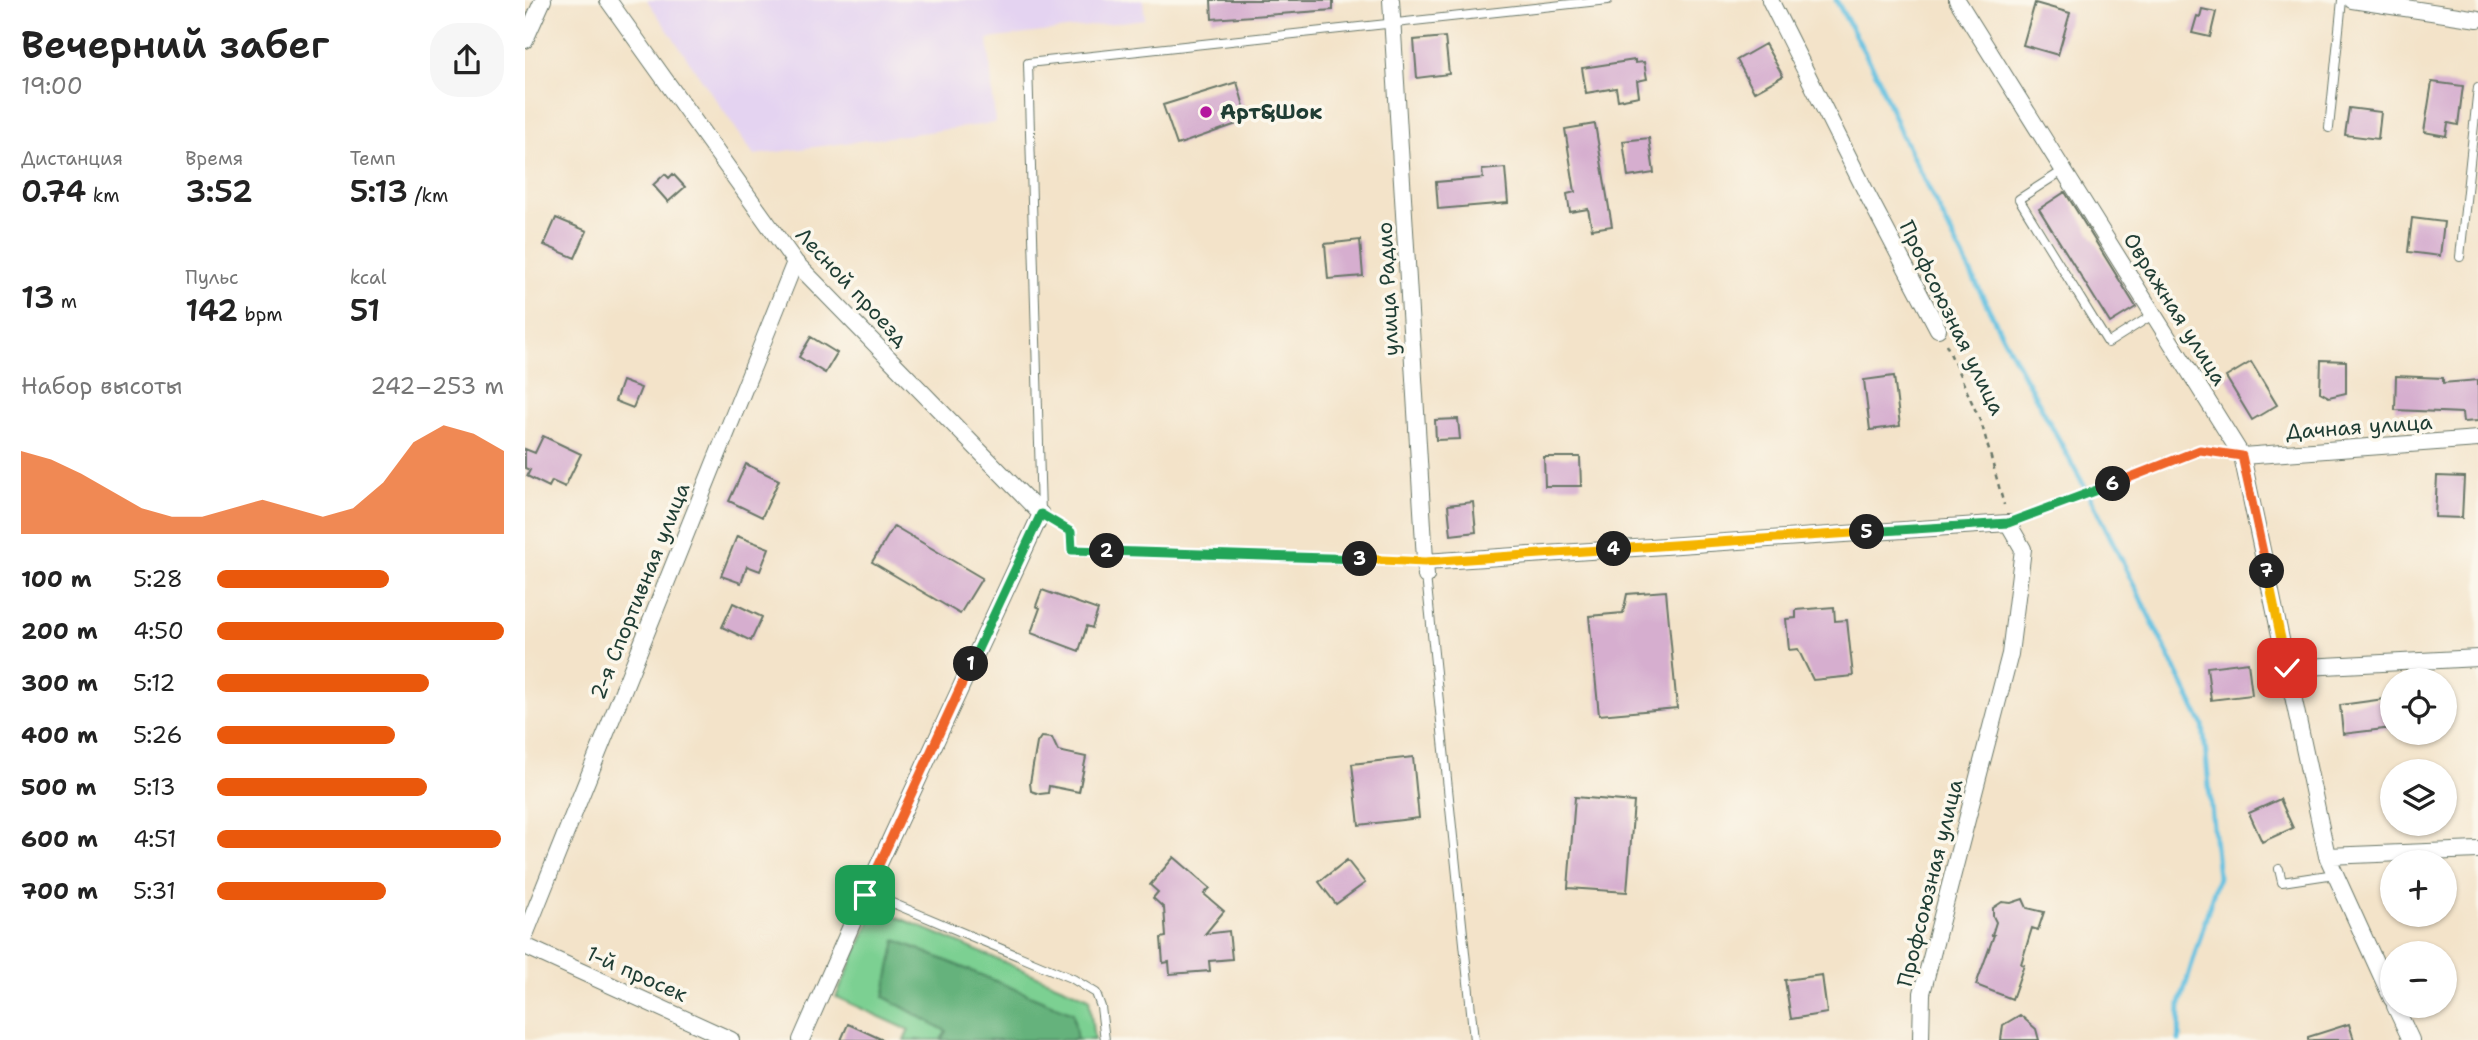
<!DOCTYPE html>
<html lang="ru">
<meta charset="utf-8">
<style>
body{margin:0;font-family:"Shantell Sans",sans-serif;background:#f6f6f6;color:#222;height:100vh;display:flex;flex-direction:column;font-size:26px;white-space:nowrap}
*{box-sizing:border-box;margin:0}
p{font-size:23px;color:#767676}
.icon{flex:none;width:38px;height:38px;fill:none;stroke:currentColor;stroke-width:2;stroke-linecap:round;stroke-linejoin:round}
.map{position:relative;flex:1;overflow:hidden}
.drawer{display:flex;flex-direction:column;background:#fff;width:525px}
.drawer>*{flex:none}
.controls{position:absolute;left:1855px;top:668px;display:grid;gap:14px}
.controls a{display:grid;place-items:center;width:77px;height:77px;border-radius:50%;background:#fff;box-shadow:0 2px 5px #0004;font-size:35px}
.pin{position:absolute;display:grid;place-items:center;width:60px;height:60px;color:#fff;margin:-30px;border-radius:14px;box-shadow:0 4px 10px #0006}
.km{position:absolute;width:35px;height:35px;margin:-18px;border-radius:50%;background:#222;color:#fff;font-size:19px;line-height:35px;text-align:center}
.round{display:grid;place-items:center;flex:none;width:74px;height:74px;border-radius:28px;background:#f6f6f6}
.overview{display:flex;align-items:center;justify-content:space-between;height:119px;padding:0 21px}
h1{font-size:38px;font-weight:600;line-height:52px}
.figures{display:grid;grid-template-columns:repeat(3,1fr);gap:10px;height:119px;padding:7px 21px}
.figures div{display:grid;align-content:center}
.figures b{font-size:30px;font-weight:600}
.figures small{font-size:19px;font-weight:400}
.figures p{font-size:19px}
.chart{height:196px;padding:14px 21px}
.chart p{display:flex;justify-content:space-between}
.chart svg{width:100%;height:126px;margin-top:7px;fill:#ea580c;opacity:.7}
ul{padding:0 21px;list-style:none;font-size:23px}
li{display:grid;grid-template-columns:112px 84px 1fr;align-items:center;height:52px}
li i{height:18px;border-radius:9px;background:#ea580c}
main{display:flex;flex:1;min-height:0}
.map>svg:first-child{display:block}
.built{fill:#e4d3f1}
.green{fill:#7cd092;stroke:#4e8663;stroke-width:2}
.forest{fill:#65b27c;stroke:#427858;stroke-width:2}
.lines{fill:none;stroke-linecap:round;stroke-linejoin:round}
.stream{stroke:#63c1e1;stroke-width:5}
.building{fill:#d6aecf}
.service-casing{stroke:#697768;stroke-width:10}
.minor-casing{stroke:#697768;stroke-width:18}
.path{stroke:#697768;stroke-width:2.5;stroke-dasharray:5 5;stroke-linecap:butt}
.service{stroke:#fff;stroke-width:8}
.minor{stroke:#fff;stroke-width:16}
.split-1-casing{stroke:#fff;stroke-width:14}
.split-2-casing{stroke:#fff;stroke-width:14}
.split-3-casing{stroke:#fff;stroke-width:14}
.split-4-casing{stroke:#fff;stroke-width:14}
.split-5-casing{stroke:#fff;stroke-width:14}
.split-6-casing{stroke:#fff;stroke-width:14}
.split-7-casing{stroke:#fff;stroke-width:14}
.split-8-casing{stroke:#fff;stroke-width:14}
.split-1{stroke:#f0652b;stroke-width:9}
.split-2{stroke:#22a559;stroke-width:9}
.split-3{stroke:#22a559;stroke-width:9}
.split-4{stroke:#f5b400;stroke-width:9}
.split-5{stroke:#f5b400;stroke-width:9}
.split-6{stroke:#22a559;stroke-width:9}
.split-7{stroke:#f0652b;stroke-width:9}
.split-8{stroke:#f5b400;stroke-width:9}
.poi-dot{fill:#b5179e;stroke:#fbf7ec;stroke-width:2.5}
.labels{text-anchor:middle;stroke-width:7;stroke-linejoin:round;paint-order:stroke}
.poi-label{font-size:21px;font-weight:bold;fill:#1f3d34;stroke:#fbf7ec;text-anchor:start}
.street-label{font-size:21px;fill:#1f3d34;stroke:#fbf7ec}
</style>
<main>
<section class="drawer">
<div class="overview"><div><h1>Вечерний забег</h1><p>19:00</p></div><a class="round"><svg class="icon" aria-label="share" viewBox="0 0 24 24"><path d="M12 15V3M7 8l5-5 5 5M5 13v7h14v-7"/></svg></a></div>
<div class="figures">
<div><p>Дистанция</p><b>0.74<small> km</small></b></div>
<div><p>Время</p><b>3:52</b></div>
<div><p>Темп</p><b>5:13<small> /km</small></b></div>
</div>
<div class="figures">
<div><b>13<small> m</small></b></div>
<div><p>Пульс</p><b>142<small> bpm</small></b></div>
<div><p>kcal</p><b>51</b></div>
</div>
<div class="chart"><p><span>Набор высоты</span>242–253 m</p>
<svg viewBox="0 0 160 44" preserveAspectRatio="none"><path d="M0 44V15L10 18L20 23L30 29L40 35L50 38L60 38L70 35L80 32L90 35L100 38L110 35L120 26L130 12L140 6L150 9L160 15V44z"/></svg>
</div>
<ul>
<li><b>100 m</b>5:28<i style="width:60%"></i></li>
<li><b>200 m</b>4:50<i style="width:100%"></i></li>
<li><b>300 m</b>5:12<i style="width:74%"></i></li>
<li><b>400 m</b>5:26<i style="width:62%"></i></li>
<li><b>500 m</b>5:13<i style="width:73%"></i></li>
<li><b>600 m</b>4:51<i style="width:99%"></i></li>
<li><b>700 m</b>5:31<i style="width:59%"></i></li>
</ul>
</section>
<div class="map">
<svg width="1953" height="1040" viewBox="0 0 1953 1040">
<rect width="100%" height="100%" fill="#fbf7ec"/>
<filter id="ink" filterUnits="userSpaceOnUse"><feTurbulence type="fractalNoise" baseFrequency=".0143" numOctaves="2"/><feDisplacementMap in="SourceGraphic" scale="14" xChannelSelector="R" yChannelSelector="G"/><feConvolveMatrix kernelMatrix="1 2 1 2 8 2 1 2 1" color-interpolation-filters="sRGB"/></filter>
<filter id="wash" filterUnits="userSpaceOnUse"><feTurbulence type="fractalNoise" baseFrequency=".00686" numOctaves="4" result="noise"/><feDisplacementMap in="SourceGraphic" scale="28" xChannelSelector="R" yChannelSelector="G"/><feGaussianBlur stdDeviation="1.57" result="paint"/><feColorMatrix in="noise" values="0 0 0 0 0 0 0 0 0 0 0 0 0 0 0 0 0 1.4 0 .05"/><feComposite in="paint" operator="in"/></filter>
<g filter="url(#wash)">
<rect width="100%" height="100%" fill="#f3e3c9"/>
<path class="built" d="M122,0H618L620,19L463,39L470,123L229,155Z"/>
<path class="green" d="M351,908L564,998L569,1040H379L384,1030L311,997Z"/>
<path class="forest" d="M371,940L548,1013L552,1040H416L421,1031L359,997Z"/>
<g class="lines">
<path class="stream" d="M1311,0L1352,75L1374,129L1479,339L1570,506L1678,725L1693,877L1655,1004L1654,1040"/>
</g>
<g id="blocks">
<path class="building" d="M686,0H808V10L687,19Z
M1510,3L1545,13L1533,55L1498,45Z
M1677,9L1691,12L1685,37L1667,33L1672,16L1675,17Z
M920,37L924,74L892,78L889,40Z
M1240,44L1258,76L1229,92L1212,60Z
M1110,60V63L1119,62L1122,79L1112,81L1114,96L1093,100L1091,88L1061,93L1057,68Z
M712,82L723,120L652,145L638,105Z
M1907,82L1938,86L1933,125L1923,123L1921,136L1899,132Z
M1824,108L1856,112L1853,139L1820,135Z
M1070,124L1087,226L1067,229L1063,209L1045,212L1042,194L1050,192L1040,129Z
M1124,138L1129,173L1103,177L1098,141Z
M980,168L983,203L913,209L911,182L958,178L957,170Z
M140,174L144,178L148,174L160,187L143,202L128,185Z
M1540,192L1611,307L1585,323L1514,209Z
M31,218L62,231L50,258L19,245Z
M1887,218L1919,222L1915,256L1883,252Z
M835,240L838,276L803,279L800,244Z
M286,337L312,353L300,373L274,357Z
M1796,360L1821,361V393L1804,397L1795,392Z
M1726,362L1752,405L1727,420L1701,377Z
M1369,376L1375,426L1345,430L1339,380Z
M1871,376L1918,378V383L1953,380V421L1938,422L1937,413L1870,410Z
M97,381L116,388L108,408L90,401Z
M933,419L935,439L911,440L910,420Z
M18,436L56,454L40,487L27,481L24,487L2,476L5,470L0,468V449L10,453Z
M1019,457H1055L1056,486H1020Z
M221,464L254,480L237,517L204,501Z
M1912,476L1939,477L1937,518L1910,517Z
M948,502L951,532L926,535L923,505Z
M369,526L457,578L435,614L347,562Z
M212,536L244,548L235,571L222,566L216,583L196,576Z
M517,590L573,610L567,628L562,626L554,651L506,633L515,608L511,606Z
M1141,591L1152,708L1074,715L1064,616L1098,613L1102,594Z
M208,603L237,617L226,641L197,627Z
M1309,607L1310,621L1322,620L1328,676L1288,680L1273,649L1264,650L1261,619L1271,618V610Z
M1723,662L1727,695L1686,700L1682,667Z
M1867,698V728L1818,734L1815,705Z
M516,737L527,738L533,751L561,757L554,792L524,786L523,793L515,794L506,791L505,783L512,743Z
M888,757L894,818L834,825L827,764Z
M1050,797L1109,802L1102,892L1043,888Z
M1755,799L1768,828L1737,842L1724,813Z
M649,857L685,888L679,894L699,911L680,934L704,931L707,959L684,961L685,971L645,974L644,962L638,963L636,938L641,937L639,908L628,898L633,892L625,885Z
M822,860L840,883L811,904L794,882Z
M1498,899L1502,908L1519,912L1513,930L1507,928L1496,964L1499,965L1487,999L1451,985L1469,935H1467L1471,922L1468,916V908L1477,902L1486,903Z
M1297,975L1302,1013L1266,1019L1260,980Z
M1495,1015L1511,1029L1514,1040H1476L1478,1025Z
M323,1024L358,1040H316Z
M1824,1024L1829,1040H1783V1037Z"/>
</g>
</g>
<g filter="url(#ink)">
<use href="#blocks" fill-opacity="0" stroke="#697768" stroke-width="2"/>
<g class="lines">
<g class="service-casing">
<path id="service" d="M1804,128L1817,0
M1539,170L1494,199L1583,343L1629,314
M1935,257L1953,87
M516,513L503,63L1083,0
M547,550L900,562
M901,576L949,1040
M1754,869L1757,882L1810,874
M341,892L548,979L571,993L576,1007L580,1040"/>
</g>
<g class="minor-casing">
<path id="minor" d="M83,0L270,262L516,514L341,892L276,1040
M866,0L901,576
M1245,0L1341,192L1413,329
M1432,0L1717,456L1802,856L1867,999
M1827,0L1953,19
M0,40L18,0
M1717,456L1953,439
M900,562L1483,523L1498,549L1485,654L1397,993L1396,1040
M1762,668L1953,658
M1802,856L1953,850
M0,935L270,262
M0,946L206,1040
M1870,1006L1886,1040"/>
</g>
<path class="path" d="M1421,344L1457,425L1479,505
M1499,517L1675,450L1697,453
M531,523L546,532V539"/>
<use href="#service" class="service"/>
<use href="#minor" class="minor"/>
</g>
</g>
<g class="lines" filter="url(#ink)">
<g class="split-1-casing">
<path id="split-1" d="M340,895L446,664"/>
</g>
<g class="split-2-casing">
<path id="split-2" d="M446,664L516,514L546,532L547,550L582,551"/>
</g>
<g class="split-3-casing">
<path id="split-3" d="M582,551L835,559"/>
</g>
<g class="split-4-casing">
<path id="split-4" d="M835,559L900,562L1089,549"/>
</g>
<g class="split-5-casing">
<path id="split-5" d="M1089,549L1342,532"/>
</g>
<g class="split-6-casing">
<path id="split-6" d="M1342,532L1483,523L1588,484"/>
</g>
<g class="split-7-casing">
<path id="split-7" d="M1588,484L1675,450L1717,456L1742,571"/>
</g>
<g class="split-8-casing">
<path id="split-8" d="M1742,571L1762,668"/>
</g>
<use href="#split-1" class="split-1"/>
<use href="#split-2" class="split-2"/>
<use href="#split-3" class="split-3"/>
<use href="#split-4" class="split-4"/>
<use href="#split-5" class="split-5"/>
<use href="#split-6" class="split-6"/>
<use href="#split-7" class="split-7"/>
<use href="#split-8" class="split-8"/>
</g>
<circle class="poi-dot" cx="681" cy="112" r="7"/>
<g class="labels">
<g class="poi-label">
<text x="695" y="119">Арт&amp;Шок</text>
</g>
<g class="street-label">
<text transform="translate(327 287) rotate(47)" y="7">Лесной проезд</text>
<text transform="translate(863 289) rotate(-93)" y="7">улица Радио</text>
<text transform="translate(1650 309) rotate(58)" y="7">Овражная улица</text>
<text transform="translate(1427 318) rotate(64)" y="7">Профсоюзная улица</text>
<text transform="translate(1834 427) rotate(-4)" y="7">Дачная улица</text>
<text transform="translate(115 591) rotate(-68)" y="7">2-я Спортивная улица</text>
<text transform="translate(1405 883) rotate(-76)" y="7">Профсоюзная улица</text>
<text transform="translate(112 974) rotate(24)" y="7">1-й просек</text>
</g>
</g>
</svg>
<div class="controls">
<a><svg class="icon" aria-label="locate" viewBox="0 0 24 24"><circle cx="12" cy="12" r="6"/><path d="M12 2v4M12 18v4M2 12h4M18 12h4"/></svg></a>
<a><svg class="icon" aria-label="layers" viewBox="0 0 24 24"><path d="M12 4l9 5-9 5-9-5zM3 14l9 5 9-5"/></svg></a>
<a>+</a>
<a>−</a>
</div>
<div class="pin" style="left:340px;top:895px;background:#1e9e55"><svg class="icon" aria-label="arrive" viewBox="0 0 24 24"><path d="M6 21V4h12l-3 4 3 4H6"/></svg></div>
<div class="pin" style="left:1762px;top:668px;background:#d93025"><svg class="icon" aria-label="check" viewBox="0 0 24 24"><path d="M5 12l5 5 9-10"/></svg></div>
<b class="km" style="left:446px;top:664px">1</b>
<b class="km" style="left:582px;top:551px">2</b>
<b class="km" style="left:835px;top:559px">3</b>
<b class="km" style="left:1089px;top:549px">4</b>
<b class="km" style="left:1342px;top:532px">5</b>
<b class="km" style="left:1588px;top:484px">6</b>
<b class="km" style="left:1742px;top:571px">7</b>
</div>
</main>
